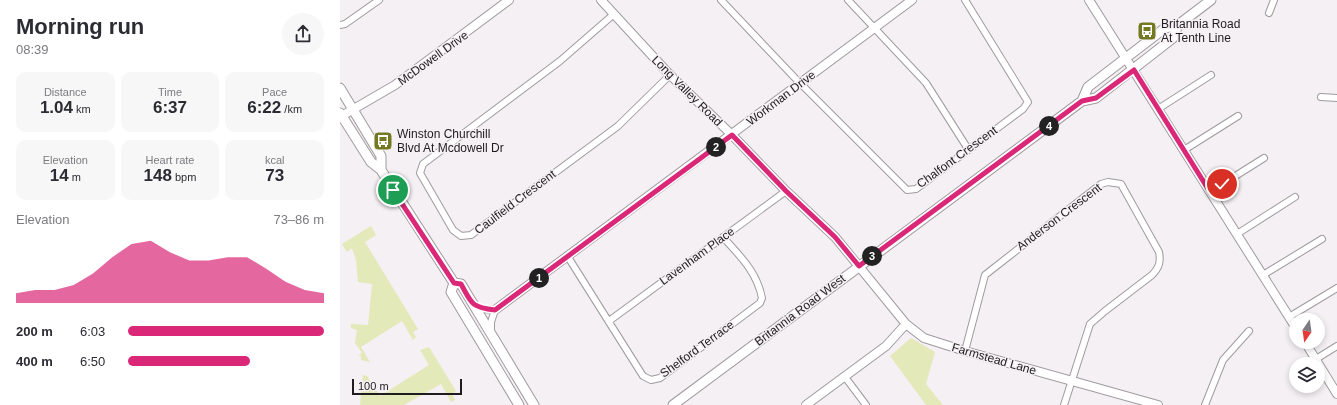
<!DOCTYPE html>
<meta charset="utf-8">
<style>
body{margin:0;font-family:Arial,sans-serif;background:#f7f7f7;color:#2b2b33;height:100vh;display:flex;flex-direction:column;font-size:15px;white-space:nowrap}
*{box-sizing:border-box;margin:0}
p{font-size:13px;color:#7c7c81}
.icon{flex:none;width:22px;height:22px;fill:none;stroke:currentColor;stroke-width:2;stroke-linecap:round;stroke-linejoin:round}
.map{position:relative;flex:1;overflow:hidden}
.details{display:flex;flex-direction:column;background:#fff;width:340px}
.details>*{flex:none}
.needle{width:26px;rotate:193deg}
.tools{position:absolute;left:949px;top:313px;display:grid;gap:8px}
.tools a{display:grid;place-items:center;width:36px;height:36px;border-radius:50%;background:#fff;box-shadow:0 2px 6px #0003;font-size:20px}
.scale{position:absolute;left:12px;bottom:10px;width:110px;box-sizing:border-box;padding-left:4px;border:2px solid #1e1c1e;border-top:0;font-size:11px;line-height:14px;white-space:nowrap;color:#1e1c1e;-webkit-text-stroke:3px #f5f0f4;paint-order:stroke}
.pin{position:absolute;display:grid;place-items:center;width:34px;height:34px;color:#fff;margin:-17px;border:2px solid #fff;border-radius:50%;box-shadow:0 1px 4px #0007}
.km{position:absolute;width:20px;height:20px;margin:-10px;border-radius:50%;background:#222;color:#fff;font-size:11px;line-height:20px;text-align:center}
.round{display:grid;place-items:center;flex:none;width:42px;height:42px;border-radius:21px;background:#f7f7f7}
.head{display:flex;align-items:center;justify-content:space-between;height:68px;padding:0 16px}
h1{font-size:22px;font-weight:700;line-height:30px}
.stats{display:grid;grid-template-columns:repeat(3,1fr);gap:6px;height:68px;padding:4px 16px}
.stats div{display:grid;align-content:center;border-radius:10px;background:#f7f7f7;text-align:center}
.stats b{font-size:17px;font-weight:700}
.stats small{font-size:11px;font-weight:400}
.stats p{font-size:11px}
.chart{height:112px;padding:8px 16px}
.chart p{display:flex;justify-content:space-between}
.chart svg{width:100%;height:72px;margin-top:4px;fill:#db2777;opacity:.7}
ul{padding:0 16px;list-style:none;font-size:13px}
li{display:grid;grid-template-columns:64px 48px 1fr;align-items:center;height:30px}
li i{height:10px;border-radius:5px;background:#db2777}
main{display:flex;flex:1;min-height:0}
.map>svg:first-child{display:block}
.green{fill:#e3e9b8}
.lines{fill:none;stroke-linecap:round;stroke-linejoin:round}
.minor-casing{stroke:#9f9a9e;stroke-width:8}
.tertiary-casing{stroke:#9f9a9e;stroke-width:10}
.secondary-casing{stroke:#9f9a9e;stroke-width:11}
.minor{stroke:#fff;stroke-width:6}
.tertiary{stroke:#fff;stroke-width:8}
.secondary{stroke:#fff;stroke-width:9}
.route-casing{stroke:#fff;stroke-width:8}
.route{stroke:#db2777;stroke-width:5}
.labels{text-anchor:middle;stroke-width:3;stroke-linejoin:round;paint-order:stroke}
.poi-label{font-size:12px;fill:#1e1c1e;stroke:#f5f0f4;text-anchor:start}
.street-label{font-size:12px;fill:#1e1c1e;stroke:#f5f0f4}
</style>
<main>
<section class="details">
<div class="head"><div><h1>Morning run</h1><p>08:39</p></div><a class="round"><svg class="icon" aria-label="share" viewBox="0 0 24 24"><path d="M12 15V3M7 8l5-5 5 5M5 13v7h14v-7"/></svg></a></div>
<div class="stats">
<div><p>Distance</p><b>1.04<small> km</small></b></div>
<div><p>Time</p><b>6:37</b></div>
<div><p>Pace</p><b>6:22<small> /km</small></b></div>
</div>
<div class="stats">
<div><p>Elevation</p><b>14<small> m</small></b></div>
<div><p>Heart rate</p><b>148<small> bpm</small></b></div>
<div><p>kcal</p><b>73</b></div>
</div>
<div class="chart"><p><span>Elevation</span>73–86 m</p>
<svg viewBox="0 0 160 44" preserveAspectRatio="none"><path d="M0 44V38L10 36L20 36L30 33L40 26L50 16L60 8L70 6L80 13L90 18L100 18L110 16L120 16L130 23L140 31L150 36L160 38V44z"/></svg>
</div>
<ul>
<li><b>200 m</b>6:03<i style="width:100%"></i></li>
<li><b>400 m</b>6:50<i style="width:62%"></i></li>
</ul>
</section>
<div class="map">
<svg width="997" height="405" viewBox="0 0 997 405">
<rect width="100%" height="100%" fill="#f5f0f4"/>
<path class="green" d="M31,226L36,235L25,242L78,329L73,332L76,337L73,340L62,321L21,347L30,362L21,360V356H18L22,353L15,343L17,330L11,328V324L28,325L32,284L18,282L16,260L12,248L7,252L2,244Z
M571,338L595,352L586,384L603,405H586L550,356Z
M89,347L116,391L112,394L115,400L111,402L101,384L64,405H20L23,375L27,376L40,396L89,365L80,350Z"/>
<g class="lines">
<g class="minor-casing">
<path id="minor" d="M381,0L454,77L567,190L576,189L683,109L688,102L625,0
M508,0L586,83L628,149
M929,13L934,0
M274,14L220,61L83,164L80,173L113,230L121,236L131,235L278,126L330,75
M0,25L5,24L39,0
M981,97L997,98
M818,109L871,75
M844,150L898,116
M870,192L924,158
M897,234L955,197
M228,257L303,376L311,380L320,378L420,303L422,298C417,272 400,256 383,237
M923,275L982,239
M133,305L142,309L155,310L151,322V332
M949,317L997,288
M269,321L446,191
M625,351L645,275L761,184L768,182L781,184L819,252C821,262 819,268 812,275L765,311L750,324L724,405
M976,359L997,346
M505,377L526,405
M865,405L883,360L909,331"/>
</g>
<g class="tertiary-casing">
<path id="tertiary" d="M261,0L330,75L392,135L446,191L495,237L566,324L584,338L625,351L818,405
M749,0L956,328
M0,117L55,85L169,0
M155,310L572,0
M965,342L997,394
M466,405L546,346L566,324"/>
</g>
<g class="secondary-casing">
<path id="secondary" d="M0,88L41,156V170
M742,101L748,87L825,28L838,25L871,0
M0,113L31,162L41,170L114,283L121,284L194,405
M114,283L111,292L179,405
M333,405L742,101L756,98L833,38L838,25"/>
</g>
<use href="#minor" class="minor"/>
<use href="#tertiary" class="tertiary"/>
<use href="#secondary" class="secondary"/>
</g>
<g class="lines">
<g class="route-casing">
<path id="route" d="M53,190L114,283L121,284C132,304 131,307 155,310L392,135L446,191L495,237L519,266L742,101L756,98L794,70L870,192L882,184"/>
</g>
<use href="#route" class="route"/>
</g>
<defs>
<g id="bus-square" transform="scale(1)"><rect x="-9" y="-9" width="18" height="18" rx="4" fill="#737922" stroke="#f5f0f4"/><path d="M-5-6H5V4H4V6H2V4H-2V6H-4V4H-5ZM-3.5-4V0h7V-4ZM-3.5 1.2v1.5H-2V1.2ZM2 1.2v1.5H3.5V1.2Z" fill="#fff"/></g>
</defs>
<g fill-rule="evenodd">
<use href="#bus-square" x="807" y="31"/>
<use href="#bus-square" x="43" y="141"/>
</g>
<g class="labels">
<g class="poi-label">
<text x="821" y="28">Britannia Road<tspan x="821" dy="14">At Tenth Line</tspan></text>
<text x="57" y="138">Winston Churchill<tspan x="57" dy="14">Blvd At Mcdowell Dr</tspan></text>
</g>
<g class="street-label">
<text transform="translate(93 58) rotate(-36)" y="4">McDowell Drive</text>
<text transform="translate(347 91) rotate(45)" y="4">Long Valley Road</text>
<text transform="translate(441 98) rotate(-37)" y="4">Workman Drive</text>
<text transform="translate(617 157) rotate(-36)" y="4">Chalfont Crescent</text>
<text transform="translate(175 202) rotate(-37)" y="4">Caulfield Crescent</text>
<text transform="translate(719 217) rotate(-37)" y="4">Anderson Crescent</text>
<text transform="translate(357 256) rotate(-36)" y="4">Lavenham Place</text>
<text transform="translate(460 310) rotate(-37)" y="4">Britannia Road West</text>
<text transform="translate(357 349) rotate(-36)" y="4">Shelford Terrace</text>
<text transform="translate(654 359) rotate(16)" y="4">Farmstead Lane</text>
</g>
</g>
</svg>
<div class="tools">
<a><svg class="needle" viewBox="-14 -14 28 28"><path d="M0-13l5 13h-10z" fill="#e53935"/><path d="M0 13l5-13h-10z" fill="#7c7c81"/></svg></a>
<a><svg class="icon" aria-label="layers" viewBox="0 0 24 24"><path d="M12 4l9 5-9 5-9-5zM3 14l9 5 9-5"/></svg></a>
</div>
<div class="scale">100 m</div>
<div class="pin" style="left:53px;top:190px;background:#1e9e55"><svg class="icon" aria-label="arrive" viewBox="0 0 24 24"><path d="M6 21V4h12l-3 4 3 4H6"/></svg></div>
<div class="pin" style="left:882px;top:184px;background:#d93025"><svg class="icon" aria-label="check" viewBox="0 0 24 24"><path d="M5 12l5 5 9-10"/></svg></div>
<b class="km" style="left:199px;top:278px">1</b>
<b class="km" style="left:376px;top:147px">2</b>
<b class="km" style="left:532px;top:256px">3</b>
<b class="km" style="left:709px;top:126px">4</b>
</div>
</main>
